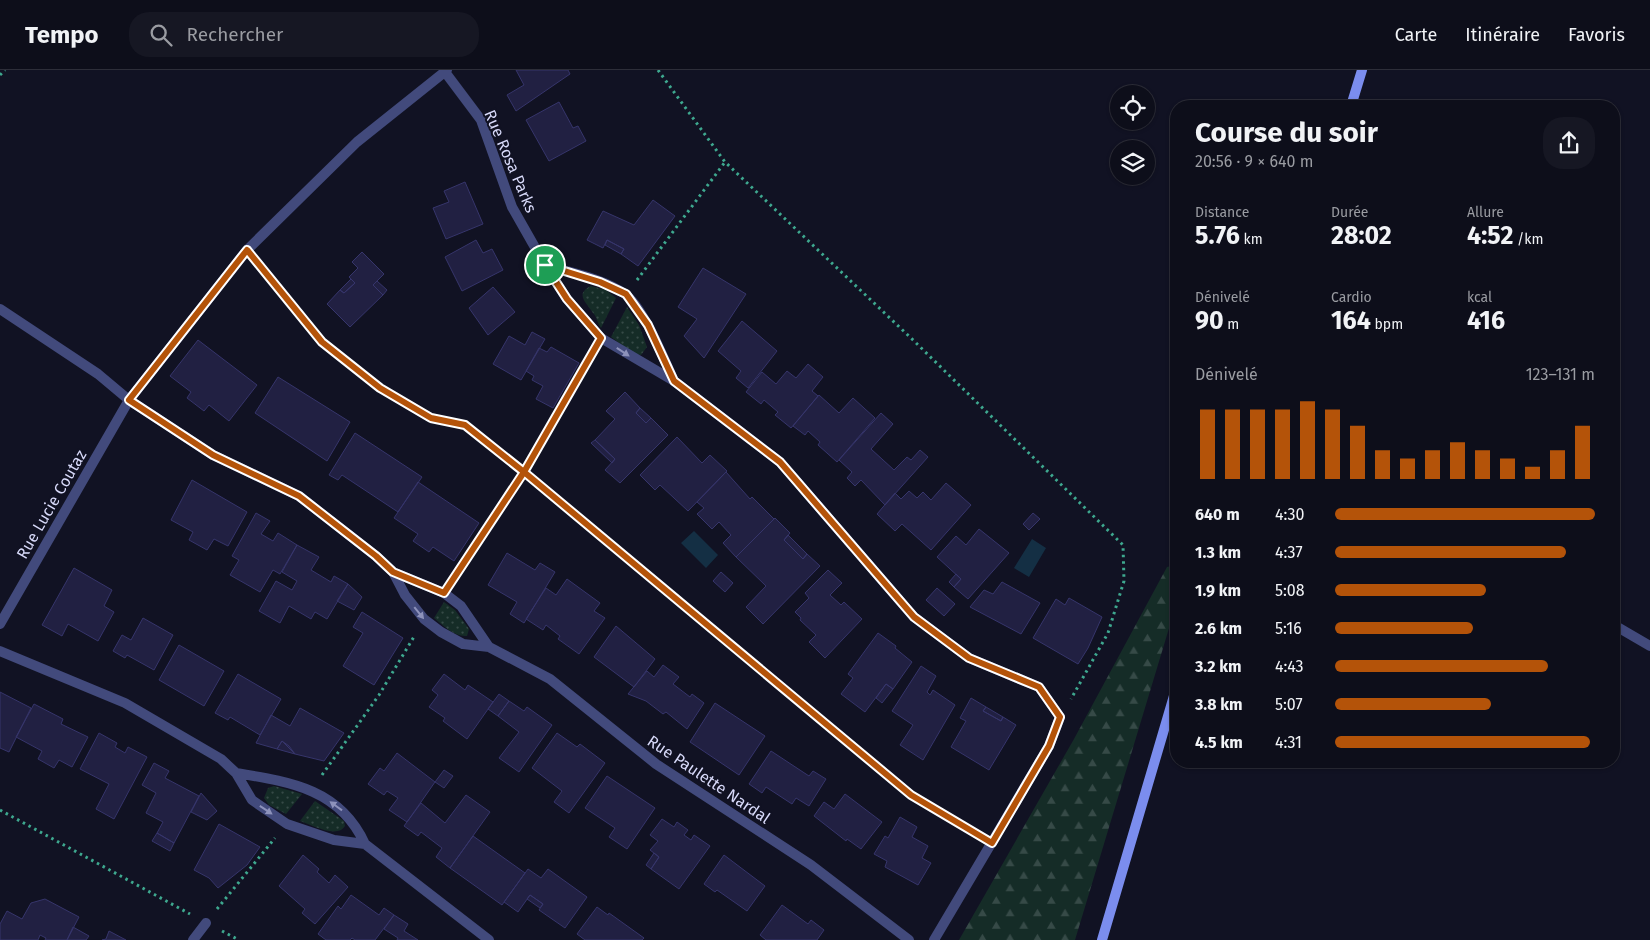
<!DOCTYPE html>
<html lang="fr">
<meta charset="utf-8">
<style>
body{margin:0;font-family:"Fira Sans",sans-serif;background:#161723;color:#f1f3f6;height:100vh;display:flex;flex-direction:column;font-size:19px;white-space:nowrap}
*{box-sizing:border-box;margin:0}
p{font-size:16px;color:#9a9ca2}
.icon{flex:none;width:28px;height:28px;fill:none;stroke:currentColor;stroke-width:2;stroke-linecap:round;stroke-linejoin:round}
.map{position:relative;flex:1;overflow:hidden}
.sheet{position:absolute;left:1170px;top:30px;width:450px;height:668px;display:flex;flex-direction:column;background:#0d0e1a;border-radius:20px;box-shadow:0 1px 4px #0004,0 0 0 1px #2d2e39}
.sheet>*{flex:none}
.controls{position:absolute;left:1110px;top:15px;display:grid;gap:10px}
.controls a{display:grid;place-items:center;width:45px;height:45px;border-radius:50%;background:#0d0e1a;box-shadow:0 1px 4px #0004,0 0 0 1px #2d2e39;font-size:25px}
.pin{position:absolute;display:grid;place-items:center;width:42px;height:42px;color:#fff;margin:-21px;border:2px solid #fff;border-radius:50%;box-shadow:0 1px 5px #0007}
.round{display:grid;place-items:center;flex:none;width:52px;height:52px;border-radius:20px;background:#161723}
.overview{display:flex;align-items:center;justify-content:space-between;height:85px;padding:0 25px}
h1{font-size:28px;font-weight:700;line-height:38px}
.metrics{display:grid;grid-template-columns:repeat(3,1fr);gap:8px;height:85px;padding:5px 25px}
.metrics div{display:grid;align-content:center}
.metrics b{font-size:25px;font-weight:700}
.metrics small{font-size:14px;font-weight:400}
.metrics p{font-size:14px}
.chart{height:140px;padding:10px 25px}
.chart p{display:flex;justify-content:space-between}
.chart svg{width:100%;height:90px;margin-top:5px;stroke:#b45309;stroke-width:6}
ul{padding:0 25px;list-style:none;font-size:16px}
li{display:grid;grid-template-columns:80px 60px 1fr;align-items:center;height:38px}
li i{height:12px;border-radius:6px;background:#b45309}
header{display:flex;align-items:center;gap:30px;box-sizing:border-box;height:70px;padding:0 25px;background:#0d0e1a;border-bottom:1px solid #2d2e39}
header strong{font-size:24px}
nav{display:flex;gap:28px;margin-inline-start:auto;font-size:18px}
.search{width:350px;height:45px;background:#161723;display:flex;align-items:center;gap:12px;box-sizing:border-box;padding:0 18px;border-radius:20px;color:#9a9ca2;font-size:19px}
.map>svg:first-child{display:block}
.grass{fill:url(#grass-dots)}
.forest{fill:url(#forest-firs)}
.water{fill:#142f44}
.building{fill:#212042;stroke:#36356b}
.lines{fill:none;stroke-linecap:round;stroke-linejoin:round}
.path{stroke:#3ea88f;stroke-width:3;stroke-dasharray:2.5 4;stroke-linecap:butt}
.minor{stroke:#424a7c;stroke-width:10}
.secondary{stroke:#7b8dee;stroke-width:10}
.oneway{fill:#8d92bb}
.route-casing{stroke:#fff;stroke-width:10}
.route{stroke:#b45309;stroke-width:6}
.labels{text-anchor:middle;stroke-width:4;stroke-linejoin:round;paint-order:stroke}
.street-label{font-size:16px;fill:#d8dafa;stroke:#111223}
</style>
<header>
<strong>Tempo</strong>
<div class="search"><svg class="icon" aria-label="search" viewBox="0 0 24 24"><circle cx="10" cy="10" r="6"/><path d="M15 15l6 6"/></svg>Rechercher</div>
<nav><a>Carte</a><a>Itinéraire</a><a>Favoris</a></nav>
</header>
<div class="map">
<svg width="1650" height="870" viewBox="0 0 1650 870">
<defs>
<pattern id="grass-dots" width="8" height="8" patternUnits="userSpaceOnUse" patternTransform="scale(1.25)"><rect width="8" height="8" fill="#152c27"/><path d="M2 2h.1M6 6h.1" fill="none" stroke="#364a47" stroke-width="1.8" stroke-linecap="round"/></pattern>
<pattern id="forest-firs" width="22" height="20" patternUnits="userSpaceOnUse" patternTransform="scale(1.25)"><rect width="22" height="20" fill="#152c27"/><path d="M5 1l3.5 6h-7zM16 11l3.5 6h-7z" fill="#364a47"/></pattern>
</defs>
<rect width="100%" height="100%" fill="#111223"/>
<path class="grass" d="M591,216L606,220L616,228L601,258C597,253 597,247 593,243C587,233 574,224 591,216Z
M627,237L639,255L647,277L641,285L634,284L611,267Z
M444,532L455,540L469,559L467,566C454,567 444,556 434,548Z
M274,716L302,724L286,744L269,735L264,728L268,718Z
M315,731L344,751L345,756C337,769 312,755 300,751Z"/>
<path class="forest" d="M1176,495V535L1075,870H959L1074,669L1167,497Z"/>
<path class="water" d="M694,461L718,485L706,498L681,473Z
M1032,469L1046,478L1029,507L1014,498Z"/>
<path class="building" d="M516,0H568L570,4L516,41L507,25L524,15Z
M559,32L573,58L578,56L586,71L549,91L526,50Z
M465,112L483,154L446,169L433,138L449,132L444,121Z
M653,130L675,146L638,196L621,184L624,179L607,170L603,178L587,170L603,141L634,155Z
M476,170L483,183L492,179L503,200L462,221L445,187Z
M607,170L624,179L621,184L605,175Z
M362,182L384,204L373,215L383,225L350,257L327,234L340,220L344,223L355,213L349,207L358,198L352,192Z
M703,198L746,224L704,288L684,266L697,249L678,237Z
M351,209L355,213L344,223L340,220Z
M377,211L387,220L383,225L373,215Z
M493,217L515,242L488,265L469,238Z
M742,251L777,281L748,318L736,308L741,301L718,281Z
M532,262L545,269L521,310L493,294L509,266L525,275Z
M198,270L257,315L229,351L209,335L204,341L187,328L191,322L170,306Z
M551,277L579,293L553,338L536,329L543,316L532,310L534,306L526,301L539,278L547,282Z
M808,294L823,307L812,321L818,326L791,358L775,345L778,342L764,330L761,334L746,322L762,302L776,314L787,301L796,308Z
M278,307L350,352L327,391L255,343Z
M625,322L640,338L636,343L646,353L651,348L668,365L620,413L605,400L615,389L595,370L615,349L606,341Z
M819,325L839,343L853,328L875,348L837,392L818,375L820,372L808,361L805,365L793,356Z
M640,338L651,348L646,353L636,343Z
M881,343L893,354L871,379L894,400L907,387L911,390L920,380L928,387L885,435L861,410L855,416L847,408L852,402L839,390Z
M355,363L422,407L398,442L342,405L338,410L329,405Z
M677,367L702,393L710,385L727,401L688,441L660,415L655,420L640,405Z
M595,370L615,389L612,393L591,373Z
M726,402L750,429L752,427L774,449L736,487L723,473L731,465L719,452L712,459L697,444L704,438L697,432Z
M192,410L247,442L228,476L214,469L207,480L189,470L193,462L171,450Z
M418,412L479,453L454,491L433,477L429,482L413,471L418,464L394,448Z
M946,413L971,435L931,480L902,454L895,461L877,444L895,423L901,429L909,421L917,428L923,422L931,430Z
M256,443L270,451L261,464L273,471L278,463L297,475L280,504L273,500L260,522L230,505L239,490L232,486Z
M1033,443L1040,449L1029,460L1023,454Z
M775,448L790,463L784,470L803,489L807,484L820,496L763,554L746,537L766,516L736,487Z
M979,459L1009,483L968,529L954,517L961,509L937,487L956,466L966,475Z
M788,465L807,484L803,489L784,470Z
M297,475L319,487L311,500L331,512L334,506L348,514L327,549L315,542L311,549L289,536L280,553L259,541L276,511L292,520L297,511L282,502Z
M507,483L535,500L540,493L555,502L524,553L510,544L517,532L488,515Z
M74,498L112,520L104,536L114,542L98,571L68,554L62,566L42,555Z
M828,500L842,513L830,525L841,535L844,532L862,549L825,588L809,572L816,565L800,550L801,548L795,542L809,528L805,523Z
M721,502L733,513L725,522L713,511Z
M956,504L961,509L954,517L949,512Z
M567,509L600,533L594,541L605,548L579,584L558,569L560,566L546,555L543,560L526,549L546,518L556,525Z
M1002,512L1040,533L1021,564L970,537L984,520L993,524Z
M348,514L362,527L354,540L337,531Z
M937,518L955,534L944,546L926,530Z
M1069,528L1102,547L1088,578L1078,594L1033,568L1056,529L1065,535Z
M362,542L403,568L374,615L343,596L363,563L353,557Z
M143,548L173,565L154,600L127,585L125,588L113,581L122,565L131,570Z
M616,556L655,589L634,617L594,587Z
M878,563L896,576L895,578L912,592L893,619L886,614L865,642L841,624L853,608L848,604Z
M179,575L224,601L204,636L159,610Z
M663,595L679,607L673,614L690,627L692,624L704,633L687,659L666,642L663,644L646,631L628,624L647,601L654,607Z
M921,596L936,606L927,622L930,625L933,620L955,635L923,690L900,675L913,655L892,641Z
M238,604L281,629L260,665L230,647L228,650L215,643Z
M444,604L465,620L468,615L493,632L467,669L443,651L445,648L429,637L438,625L432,620Z
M886,614L893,619L882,633L876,628Z
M0,622L31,638L9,682L0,678Z
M499,624L509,631L498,646L488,639Z
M971,628L986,637L983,641L1001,651L1003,647L1016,655L989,700L951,677L966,651L960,648Z
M509,631L524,641L527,637L552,655L519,702L499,688L519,662L498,646Z
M715,633L765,666L739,705L690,672Z
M34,634L63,649L61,654L88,667L72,697L59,690L54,698L38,689L42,681L16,667Z
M986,637L1003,647L1001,651L983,641Z
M300,638L344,663L324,691L295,684L282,671L277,679L256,673L271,645L290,656Z
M99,663L117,673L115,677L125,683L128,677L147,687L114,749L96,739L109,714L80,699Z
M557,663L577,677L580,674L605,693L569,743L554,732L562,721L532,698Z
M282,671L289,676L295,684L277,679Z
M771,681L809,706L813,701L826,709L809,736L796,728L792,734L766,717L762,723L749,714Z
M397,683L435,712L407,752L389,740L398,728L387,721L384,725L368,714L380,698L384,701Z
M154,693L169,701L165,708L199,726L174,773L157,763L163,752L146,743L156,723L142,715Z
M444,700L453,706L444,718L435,712Z
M607,706L655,738L627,779L609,767L615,758L585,738Z
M201,723L217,741L207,750L191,742Z
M845,724L882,752L861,779L847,769L846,771L814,746L824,732L834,739Z
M466,725L490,742L450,798L436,787L442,778L421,762L418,766L404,756L421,733L445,753Z
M900,747L917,757L912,767L928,776L922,788L931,793L918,815L885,797L887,791L874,784L885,766L888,768Z
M662,749L674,757L677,752L688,760L684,765L691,770L694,765L710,776L679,819L651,799L659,787L650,780L658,771L650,765Z
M219,754L260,777L247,795L218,818L209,808L194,800Z
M157,763L174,773L170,781L152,771Z
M473,766L525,803L502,835L450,798Z
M654,783L659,787L651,799L646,795Z
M303,785L319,799L317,802L329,813L335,805L348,817L315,854L302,843L305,839L279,816Z
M724,785L765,816L747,841L717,820L715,822L704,814Z
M528,799L541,808L548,799L587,827L565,858L539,840L543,834L530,825L518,842L504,832Z
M351,825L379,845L384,838L394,845L375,870H355L352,868L350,870H326L318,864L338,836L341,839Z
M530,825L543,834L540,838L527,829Z
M45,829L79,847L67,870H45L46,868L40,865L38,870H0V854L7,841L22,849L31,833Z
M782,835L808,854L811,850L824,860L817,870H766L760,865Z
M597,837L608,845L609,843L644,868L642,870H585L577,864Z
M394,845L408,854L404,861L418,870H397L398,868L384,859Z
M73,857L89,866L86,870H67Z
M109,861L126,870H102L106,869Z"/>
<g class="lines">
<path class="path" d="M658,0L725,92L912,269L1123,475L1124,511L1108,563L1071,629
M0,5L5,0
M260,196L322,272L381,319L431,348L465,355L911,725L976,764
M637,210L725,92
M454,508L524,402L592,284
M322,705L379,625L415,565
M0,740L190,844
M217,839L275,768
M222,861L239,870"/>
<path class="minor" d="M445,2L481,50L512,137L545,195L567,229L601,268L674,311L780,392L914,547L969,588L1039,617L1060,647L1049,676L934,870
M545,195C571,203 602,208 625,224C643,237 664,289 674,311
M0,239L98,304L129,330L213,385L299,426L376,486L393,502L405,525L424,549L441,562L463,574L489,577L550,609L656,694L811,795L909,870
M393,502L444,523L461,536L489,577
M0,554L129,330L247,180L357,72L447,0
M1614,555L1650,576
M0,581L125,633L221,689L236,703L252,730L287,754L334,770L365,774
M236,703C291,712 340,719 365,774L489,870
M193,870L206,853"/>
<path class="secondary" d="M1351,36L1362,0
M1102,870L1176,619"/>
</g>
<defs><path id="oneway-solid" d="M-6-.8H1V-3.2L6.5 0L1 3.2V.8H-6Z" transform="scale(1.25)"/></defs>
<g class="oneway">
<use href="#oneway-solid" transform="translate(623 282) rotate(33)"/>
<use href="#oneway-solid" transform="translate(419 543) rotate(51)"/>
<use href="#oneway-solid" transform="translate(336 736) rotate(-144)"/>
<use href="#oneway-solid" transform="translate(266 740) rotate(34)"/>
</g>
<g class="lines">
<g class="route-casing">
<path id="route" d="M545,195L567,229L601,268L524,402L444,523L393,502L376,486L299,426L213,385L129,330L247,180L322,272L380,318L431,348L465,355L524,402L911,725L992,773L1049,676L1060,647L1039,617L969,588L914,547L780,392L674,311L648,255L626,224L600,212L545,195"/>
</g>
<use href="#route" class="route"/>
</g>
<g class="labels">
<g class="street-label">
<text transform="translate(511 91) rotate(67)" y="6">Rue Rosa Parks</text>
<text transform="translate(51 434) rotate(-60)" y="6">Rue Lucie Coutaz</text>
<text transform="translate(709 709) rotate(34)" y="6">Rue Paulette Nardal</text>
</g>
</g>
</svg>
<div class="controls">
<a><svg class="icon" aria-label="locate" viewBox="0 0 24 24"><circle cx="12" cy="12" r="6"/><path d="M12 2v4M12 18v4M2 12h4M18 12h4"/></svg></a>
<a><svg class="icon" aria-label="layers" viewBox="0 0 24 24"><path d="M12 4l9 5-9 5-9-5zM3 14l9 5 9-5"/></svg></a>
</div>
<div class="pin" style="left:545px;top:195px;background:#1e9e55"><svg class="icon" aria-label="arrive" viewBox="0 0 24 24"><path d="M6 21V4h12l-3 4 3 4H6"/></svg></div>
<section class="sheet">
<div class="overview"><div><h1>Course du soir</h1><p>20:56 · 9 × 640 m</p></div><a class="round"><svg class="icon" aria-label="share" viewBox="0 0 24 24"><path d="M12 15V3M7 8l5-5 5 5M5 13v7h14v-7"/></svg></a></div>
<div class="metrics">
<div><p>Distance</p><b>5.76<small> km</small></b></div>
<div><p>Durée</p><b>28:02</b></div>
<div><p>Allure</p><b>4:52<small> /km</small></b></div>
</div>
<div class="metrics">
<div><p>Dénivelé</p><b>90<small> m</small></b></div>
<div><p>Cardio</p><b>164<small> bpm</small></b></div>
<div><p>kcal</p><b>416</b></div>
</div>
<div class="chart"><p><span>Dénivelé</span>123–131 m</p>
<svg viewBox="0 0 160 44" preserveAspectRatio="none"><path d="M5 44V10M15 44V10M25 44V10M35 44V10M45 44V6M55 44V10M65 44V18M75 44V30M85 44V34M95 44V30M105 44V26M115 44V30M125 44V34M135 44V38M145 44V30M155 44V18"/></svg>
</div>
<ul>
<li><b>640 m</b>4:30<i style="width:100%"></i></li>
<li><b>1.3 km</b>4:37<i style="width:89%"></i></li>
<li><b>1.9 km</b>5:08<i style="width:58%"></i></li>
<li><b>2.6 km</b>5:16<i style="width:53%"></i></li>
<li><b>3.2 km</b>4:43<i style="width:82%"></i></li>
<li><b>3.8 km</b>5:07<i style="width:60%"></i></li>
<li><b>4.5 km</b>4:31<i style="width:98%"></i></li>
</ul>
</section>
</div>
